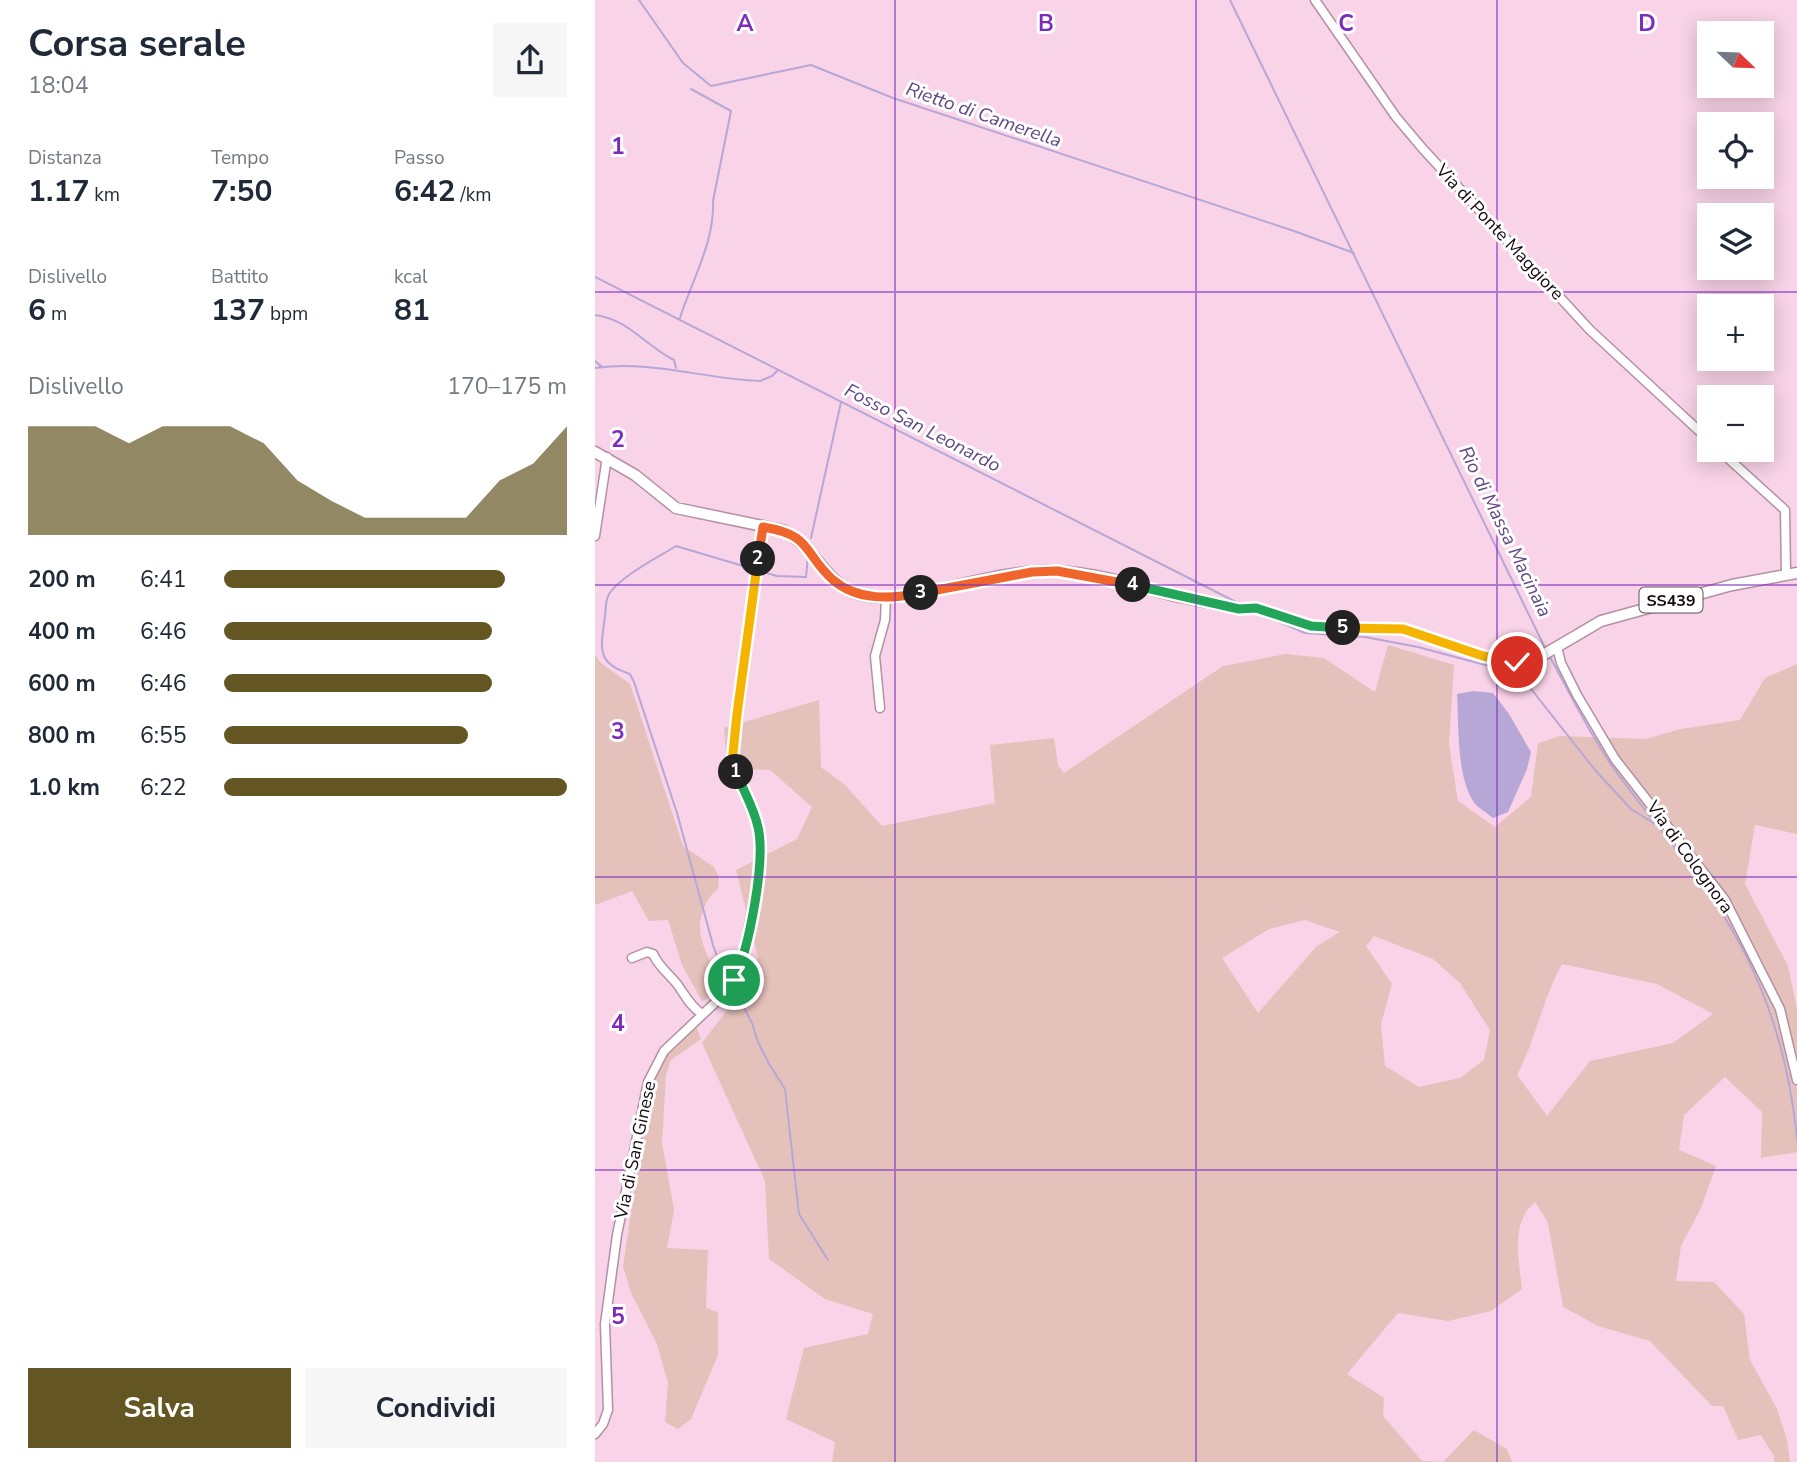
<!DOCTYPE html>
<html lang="it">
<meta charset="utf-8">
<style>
body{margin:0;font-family:"Nunito Sans",sans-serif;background:#f6f6f7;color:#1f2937;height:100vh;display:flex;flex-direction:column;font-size:26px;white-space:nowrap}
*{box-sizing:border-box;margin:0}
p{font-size:23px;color:#747a83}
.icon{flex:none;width:38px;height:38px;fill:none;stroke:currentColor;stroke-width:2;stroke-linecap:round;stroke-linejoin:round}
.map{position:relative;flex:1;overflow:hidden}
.sheet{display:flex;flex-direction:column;background:#fff;width:595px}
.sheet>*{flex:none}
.needle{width:46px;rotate:113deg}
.tools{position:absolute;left:1102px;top:21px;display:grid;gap:14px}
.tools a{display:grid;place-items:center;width:77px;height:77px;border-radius:0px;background:#fff;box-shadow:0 4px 18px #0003;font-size:35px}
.pin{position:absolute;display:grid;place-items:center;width:60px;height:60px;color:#fff;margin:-30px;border:4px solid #fff;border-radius:50%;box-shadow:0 2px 7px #0007}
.km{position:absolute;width:35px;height:35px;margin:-18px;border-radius:50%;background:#222;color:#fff;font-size:19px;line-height:35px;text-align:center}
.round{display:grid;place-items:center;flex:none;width:74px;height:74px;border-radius:0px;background:#f6f6f7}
.summary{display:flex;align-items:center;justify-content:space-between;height:119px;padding:0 28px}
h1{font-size:38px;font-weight:700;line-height:52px}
.figures{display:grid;grid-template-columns:repeat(3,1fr);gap:10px;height:119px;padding:7px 28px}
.figures div{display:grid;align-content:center}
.figures b{font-size:30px;font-weight:700}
.figures small{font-size:19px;font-weight:400}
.figures p{font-size:19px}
.chart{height:196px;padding:14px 28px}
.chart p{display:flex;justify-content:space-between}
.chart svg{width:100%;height:126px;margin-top:7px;fill:#645623;opacity:.7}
.action{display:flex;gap:14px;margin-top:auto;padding:14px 28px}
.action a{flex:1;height:80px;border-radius:0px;background:#645623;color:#fff;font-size:28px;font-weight:700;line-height:80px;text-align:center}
.action a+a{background:#f6f6f7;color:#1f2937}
ul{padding:0 28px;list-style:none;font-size:23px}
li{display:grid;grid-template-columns:112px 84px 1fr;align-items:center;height:52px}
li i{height:18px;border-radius:9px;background:#645623}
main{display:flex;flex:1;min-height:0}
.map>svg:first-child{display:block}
.green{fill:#e5c1bb;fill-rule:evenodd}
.water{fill:#b7a7d6}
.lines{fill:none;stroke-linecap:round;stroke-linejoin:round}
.stream{stroke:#b7a7d6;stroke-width:2}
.minor-casing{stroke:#b390a3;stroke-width:11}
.major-casing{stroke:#b390a3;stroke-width:13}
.minor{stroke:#fff;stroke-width:8}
.major{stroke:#fff;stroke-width:10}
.split-1-casing{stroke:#fff;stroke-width:14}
.split-2-casing{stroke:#fff;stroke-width:14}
.split-3-casing{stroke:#fff;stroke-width:14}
.split-4-casing{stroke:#fff;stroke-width:14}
.split-5-casing{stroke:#fff;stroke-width:14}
.split-6-casing{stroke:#fff;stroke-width:14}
.split-1{stroke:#22a559;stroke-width:9}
.split-2{stroke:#f5b400;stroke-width:9}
.split-3{stroke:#f0652b;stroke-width:9}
.split-4{stroke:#f0652b;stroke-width:9}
.split-5{stroke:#22a559;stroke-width:9}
.split-6{stroke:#f5b400;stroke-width:9}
.grid{fill:none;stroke:#7b2cbf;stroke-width:2;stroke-opacity:0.55}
.labels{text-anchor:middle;stroke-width:6;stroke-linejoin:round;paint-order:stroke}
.shield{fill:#fff;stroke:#5c5458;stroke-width:2}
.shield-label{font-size:16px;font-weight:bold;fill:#160a11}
.street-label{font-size:18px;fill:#160a11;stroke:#fff}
.water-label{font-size:19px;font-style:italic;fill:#5f4884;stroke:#fff}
.grid-label{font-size:23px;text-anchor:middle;font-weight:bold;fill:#7b2cbf;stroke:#fff;stroke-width:6;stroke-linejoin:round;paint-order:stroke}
</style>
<main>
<section class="sheet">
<div class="summary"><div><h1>Corsa serale</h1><p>18:04</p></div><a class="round"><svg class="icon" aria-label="share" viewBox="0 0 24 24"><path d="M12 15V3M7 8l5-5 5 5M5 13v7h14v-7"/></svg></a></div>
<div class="figures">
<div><p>Distanza</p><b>1.17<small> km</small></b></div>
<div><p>Tempo</p><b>7:50</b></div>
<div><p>Passo</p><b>6:42<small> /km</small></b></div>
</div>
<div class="figures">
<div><p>Dislivello</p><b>6<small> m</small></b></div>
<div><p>Battito</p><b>137<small> bpm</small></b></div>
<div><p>kcal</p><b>81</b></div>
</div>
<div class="chart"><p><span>Dislivello</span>170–175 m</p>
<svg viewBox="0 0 160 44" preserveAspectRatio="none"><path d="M0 44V6L10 6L20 6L30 12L40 6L50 6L60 6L70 12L80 25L90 32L100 38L110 38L120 38L130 38L140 25L150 19L160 6V44z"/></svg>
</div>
<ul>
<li><b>200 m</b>6:41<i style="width:82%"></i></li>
<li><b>400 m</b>6:46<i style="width:78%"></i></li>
<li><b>600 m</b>6:46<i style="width:78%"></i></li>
<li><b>800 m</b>6:55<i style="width:71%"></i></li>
<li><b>1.0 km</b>6:22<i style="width:100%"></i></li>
</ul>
<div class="action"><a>Salva</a><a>Condividi</a></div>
</section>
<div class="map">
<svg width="1202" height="1462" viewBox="0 0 1202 1462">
<rect width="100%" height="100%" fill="#f9d3e7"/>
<path class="green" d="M793,645L859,665L854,744L863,801L900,827L936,797L943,743L965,736L1050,739L1086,729L1145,720L1170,678L1202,664V834L1160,825L1150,884L1193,966L1202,1009V1152L1166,1158L1167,1112L1130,1077L1089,1115L1084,1150L1121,1166L1106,1208L1086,1246L1081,1281L1119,1282L1149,1314L1155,1360L1182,1409L1192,1440L1195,1462H1179V1456L1166,1435L1143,1440L1128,1406H1117L1055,1341L1003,1326L968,1307L953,1223L940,1202C915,1223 924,1260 927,1289L896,1311L853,1321L803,1313L752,1374L789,1398L788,1416L827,1461L848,1462L879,1430L912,1449L917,1462H237L240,1442L191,1419L209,1348L273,1334L278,1314L230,1299L174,1259L170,1181L107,1043L145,993L163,958L141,870L202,839L217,807L175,770L132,769L129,728L224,700L226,767L250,785L287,826L400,803L395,745L459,738L463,765L469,773L628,666L691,654L729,658L780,692ZM710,920L745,932L722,946L663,1013L627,958L674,929ZM779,936L838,959L865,983L895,1030L889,1060L865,1078L824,1087L790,1066L786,1024L797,984L771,946ZM967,964L1062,984L1118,1014L1078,1043L995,1061L952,1116L922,1075C941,1039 947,1000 967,964Z
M0,655L6,663L35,684L88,846L119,867L124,877L123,889C112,898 110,904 106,917C99,947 127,968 120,994L107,1001L87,965L73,920L54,921L37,891L0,905Z
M100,1024L106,1039L76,1060L71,1075L67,1143L79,1210L72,1248L113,1250L111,1308L123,1312V1355L96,1419L83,1429L70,1422L73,1383L62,1344L37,1295L28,1267L55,1081L66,1059Z"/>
<path class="water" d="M878,691L898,693L914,714L936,752L932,769L913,812L898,818C892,813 885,809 880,804C861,778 864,725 862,694Z"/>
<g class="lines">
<path class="stream" d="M44,0L88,63L116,86L216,65L298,98L699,231L759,253
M635,0L951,650
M0,277L643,603
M0,315C33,319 51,346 79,360L81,368
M85,318C97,280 120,241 118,201L136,111L96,89
M0,361L7,367
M0,368C56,360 110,379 165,381L177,376L183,370
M216,538L246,402
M168,572L182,576L211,577L213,556
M665,614L710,633L770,637L823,647L909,670L929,680L1000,770L1036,809L1060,824
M954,655C974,692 993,731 1017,766C1049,812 1088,854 1119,901C1167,972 1194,1054 1202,1139
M133,978L124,962L118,945L82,813L39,682L35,674C0,663 6,648 10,616C11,609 10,601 14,594C26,576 62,558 81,546L155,568
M139,989L157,1023L163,1042L174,1064L190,1089L204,1214L233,1260"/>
<g class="minor-casing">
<path id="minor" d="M720,0L801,117L828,149L995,330L1115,441
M1124,450L1190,510L1191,574
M0,536L12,457
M962,647L966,663L982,695L1020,759L1130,900L1185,1009L1202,1080
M285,708L280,656L290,620L291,597
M37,958L52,952L58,954C64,967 73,973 82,984C90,995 95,1006 107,1014
M0,1434L8,1424L13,1410L10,1324L22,1235L53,1082L69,1051L123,1000L139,980L147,963L163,878L165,857L163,827L137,763L168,527"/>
</g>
<g class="major-casing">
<path id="major" d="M0,452L40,475L81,508L187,530C221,546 229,583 263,594C288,602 317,595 342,590C378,582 425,569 462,571C501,573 539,585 576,595C599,600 621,604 644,609L661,608L704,623L726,628L808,629L888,656L922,662H933L948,655L1006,621L1137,585L1202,573"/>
</g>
<use href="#minor" class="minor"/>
<use href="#major" class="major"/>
</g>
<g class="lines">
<g class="split-1-casing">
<path id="split-1" d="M139,980C154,949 171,861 163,827C159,808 148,790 141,772"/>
</g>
<g class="split-2-casing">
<path id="split-2" d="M141,772L137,763L142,714L163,559"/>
</g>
<g class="split-3-casing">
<path id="split-3" d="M163,559L168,527C218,535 207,552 238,580C263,601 296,599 326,593"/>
</g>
<g class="split-4-casing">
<path id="split-4" d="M326,593L437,572L462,571L538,585"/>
</g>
<g class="split-5-casing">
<path id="split-5" d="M538,585L644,609L661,608L716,626L748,628"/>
</g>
<g class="split-6-casing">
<path id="split-6" d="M748,628L808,629L888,656L922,662"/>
</g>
<use href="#split-1" class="split-1"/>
<use href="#split-2" class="split-2"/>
<use href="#split-3" class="split-3"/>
<use href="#split-4" class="split-4"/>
<use href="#split-5" class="split-5"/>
<use href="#split-6" class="split-6"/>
</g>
<path class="grid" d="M300,0V1462M601,0V1462M902,0V1462M0,292H1202M0,585H1202M0,877H1202M0,1170H1202"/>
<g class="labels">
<rect class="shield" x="1044.5" y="587.5" width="63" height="25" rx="5"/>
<g class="shield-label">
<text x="1076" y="606">SS439</text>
</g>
<g class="street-label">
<text transform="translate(905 232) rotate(47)" y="6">Via di Ponte Maggiore</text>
<text transform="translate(1095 857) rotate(54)" y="6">Via di Colognora</text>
<text transform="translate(40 1150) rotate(-78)" y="6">Via di San Ginese</text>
</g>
<g class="water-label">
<text transform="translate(389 114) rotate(19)" y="7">Rietto di Camerella</text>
<text transform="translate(328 427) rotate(27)" y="7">Fosso San Leonardo</text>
<text transform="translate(911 531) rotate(64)" y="7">Rio di Massa Macinaia</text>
</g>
</g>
<g class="grid-label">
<text x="150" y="31">A</text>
<text x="451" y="31">B</text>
<text x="751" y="31">C</text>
<text x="1052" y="31">D</text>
<text x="23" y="154">1</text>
<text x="23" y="447">2</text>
<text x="23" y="739">3</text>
<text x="23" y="1031">4</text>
<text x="23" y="1324">5</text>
</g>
</svg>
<div class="tools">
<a><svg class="needle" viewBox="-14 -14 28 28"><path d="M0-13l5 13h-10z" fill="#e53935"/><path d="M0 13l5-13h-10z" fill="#747a83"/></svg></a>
<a><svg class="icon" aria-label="locate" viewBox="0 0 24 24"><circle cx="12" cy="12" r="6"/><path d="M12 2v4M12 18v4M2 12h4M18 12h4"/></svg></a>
<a><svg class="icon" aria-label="layers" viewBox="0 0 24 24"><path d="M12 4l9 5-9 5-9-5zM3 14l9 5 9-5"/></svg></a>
<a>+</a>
<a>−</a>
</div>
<div class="pin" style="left:139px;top:980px;background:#1e9e55"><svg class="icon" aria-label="arrive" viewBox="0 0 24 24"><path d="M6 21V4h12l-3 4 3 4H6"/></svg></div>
<div class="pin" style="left:922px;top:662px;background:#d93025"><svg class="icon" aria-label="check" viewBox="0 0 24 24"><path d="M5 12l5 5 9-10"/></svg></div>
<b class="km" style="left:141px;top:772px">1</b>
<b class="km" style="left:163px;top:559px">2</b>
<b class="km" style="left:326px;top:593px">3</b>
<b class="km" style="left:538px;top:585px">4</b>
<b class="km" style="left:748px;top:628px">5</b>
</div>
</main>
